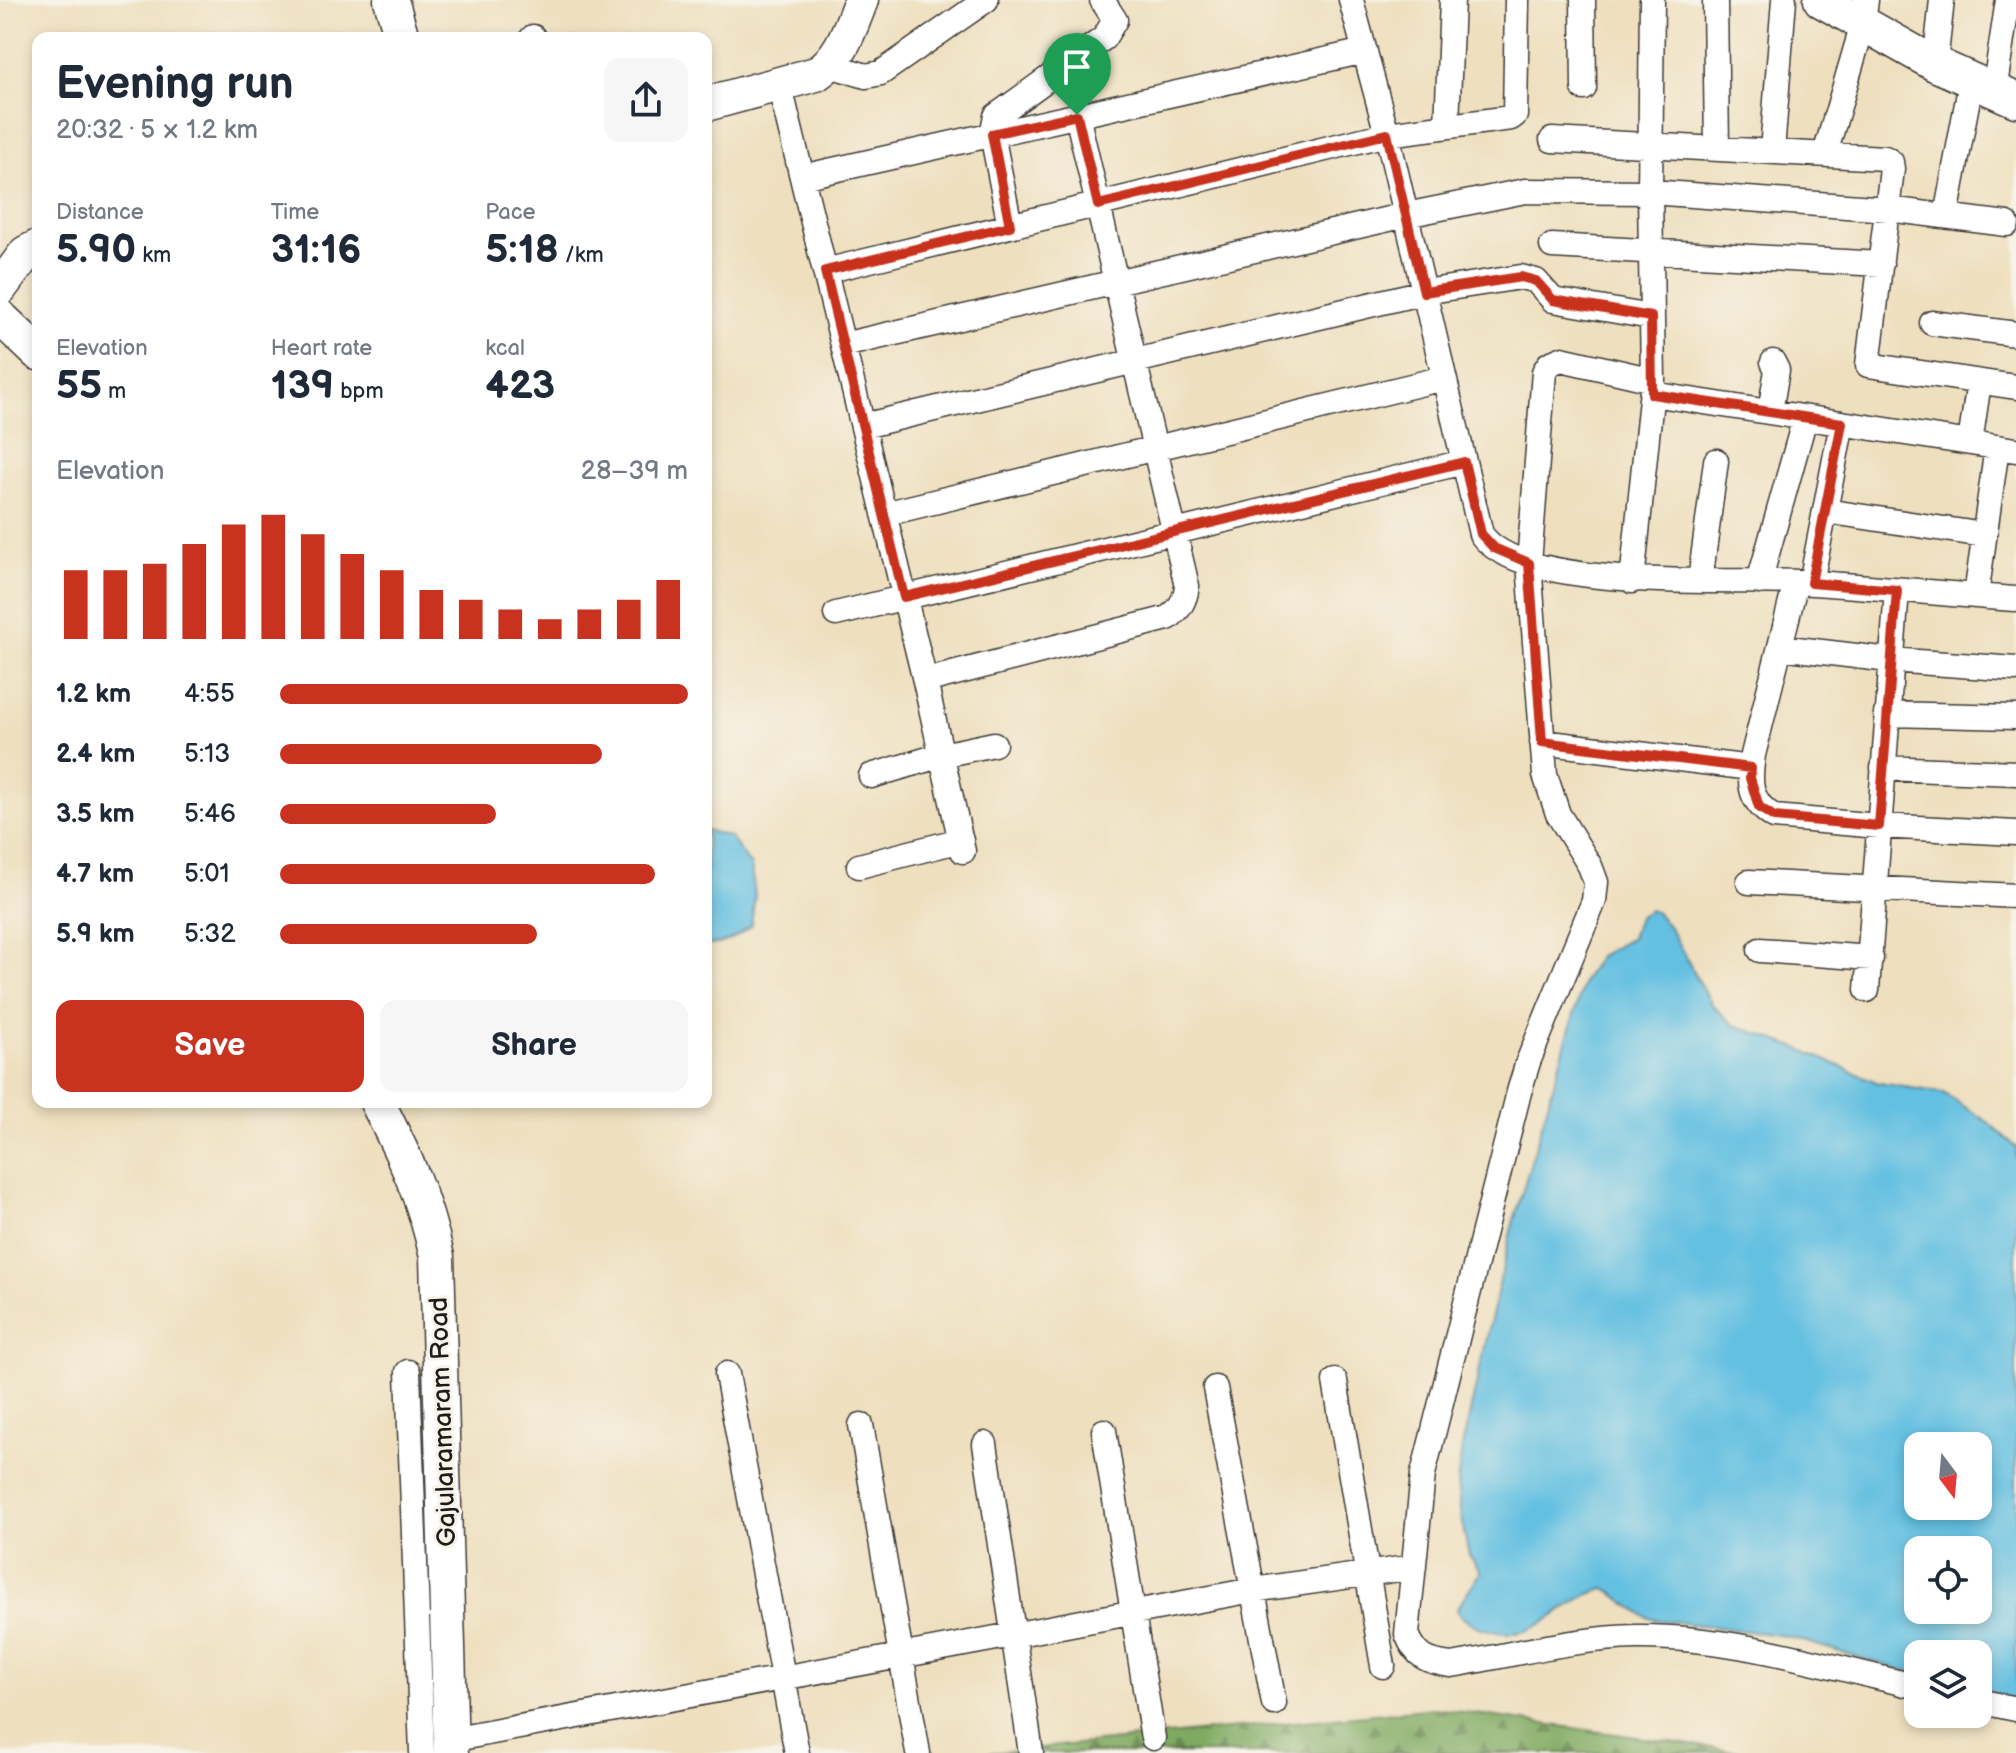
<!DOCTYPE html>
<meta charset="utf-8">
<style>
body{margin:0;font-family:"Balsamiq Sans",sans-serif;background:#f6f6f7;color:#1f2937;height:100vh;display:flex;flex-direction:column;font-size:30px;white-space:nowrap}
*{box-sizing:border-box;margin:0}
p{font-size:26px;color:#747a83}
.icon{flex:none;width:44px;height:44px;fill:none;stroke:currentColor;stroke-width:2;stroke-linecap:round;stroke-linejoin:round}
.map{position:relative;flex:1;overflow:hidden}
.details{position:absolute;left:32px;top:32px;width:680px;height:1076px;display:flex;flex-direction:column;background:#fff;border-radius:16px;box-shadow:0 4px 12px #0003}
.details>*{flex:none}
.needle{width:52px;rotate:164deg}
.tools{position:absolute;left:1904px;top:1432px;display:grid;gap:16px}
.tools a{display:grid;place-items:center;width:88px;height:88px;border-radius:16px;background:#fff;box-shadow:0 4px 12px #0003;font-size:40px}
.pin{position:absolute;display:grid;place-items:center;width:68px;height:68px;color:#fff;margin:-82px -34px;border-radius:50% 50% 50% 0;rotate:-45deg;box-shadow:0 0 8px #0007}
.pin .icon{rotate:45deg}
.round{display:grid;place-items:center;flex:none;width:84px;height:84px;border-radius:16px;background:#f6f6f7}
.summary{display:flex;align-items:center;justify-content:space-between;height:136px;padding:0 24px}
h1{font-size:44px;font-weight:700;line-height:60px}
.metrics{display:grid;grid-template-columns:repeat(3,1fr);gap:12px;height:136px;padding:8px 24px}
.metrics div{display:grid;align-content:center}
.metrics b{font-size:40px;font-weight:700}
.metrics small{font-size:22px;font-weight:400}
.metrics p{font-size:22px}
.chart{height:224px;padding:16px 24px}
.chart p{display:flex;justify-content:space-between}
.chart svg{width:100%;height:144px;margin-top:8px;stroke:#c8321e;stroke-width:6}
.primary-button{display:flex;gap:16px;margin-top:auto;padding:16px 24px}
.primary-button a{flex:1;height:92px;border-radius:16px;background:#c8321e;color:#fff;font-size:32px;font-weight:700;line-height:92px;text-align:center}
.primary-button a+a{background:#f6f6f7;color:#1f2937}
ul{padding:0 24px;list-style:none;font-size:26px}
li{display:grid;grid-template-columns:128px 96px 1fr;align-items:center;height:60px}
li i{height:20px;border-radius:10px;background:#c8321e}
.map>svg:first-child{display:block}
.forest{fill:url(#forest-firs);stroke:#4e633f;stroke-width:2}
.water{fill:#63c0e1;stroke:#406e7e;stroke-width:2;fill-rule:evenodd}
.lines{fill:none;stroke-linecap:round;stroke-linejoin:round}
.street-casing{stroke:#3c3934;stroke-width:27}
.secondary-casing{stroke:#3c3934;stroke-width:37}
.street{stroke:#fff;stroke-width:24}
.secondary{stroke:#fff;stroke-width:34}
.route-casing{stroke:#fff;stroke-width:16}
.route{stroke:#c8321e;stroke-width:10}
.labels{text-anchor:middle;stroke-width:6;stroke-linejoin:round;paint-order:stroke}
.street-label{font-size:26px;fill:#1c1c1c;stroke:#f7f3e8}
</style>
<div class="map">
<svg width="2016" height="1753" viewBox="0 0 2016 1753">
<defs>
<pattern id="forest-firs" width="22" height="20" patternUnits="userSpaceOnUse" patternTransform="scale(2)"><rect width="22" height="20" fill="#80aa62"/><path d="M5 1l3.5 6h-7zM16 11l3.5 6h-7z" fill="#688a50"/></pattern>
</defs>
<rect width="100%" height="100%" fill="#f7f3e8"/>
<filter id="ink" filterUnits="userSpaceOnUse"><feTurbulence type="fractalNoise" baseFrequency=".0125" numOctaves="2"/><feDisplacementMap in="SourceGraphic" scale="16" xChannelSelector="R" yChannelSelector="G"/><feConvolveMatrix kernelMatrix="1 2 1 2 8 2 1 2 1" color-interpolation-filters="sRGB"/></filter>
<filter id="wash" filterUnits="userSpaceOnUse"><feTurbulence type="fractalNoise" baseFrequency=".006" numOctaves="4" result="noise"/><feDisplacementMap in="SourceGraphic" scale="32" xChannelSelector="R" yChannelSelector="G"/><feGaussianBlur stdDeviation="1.8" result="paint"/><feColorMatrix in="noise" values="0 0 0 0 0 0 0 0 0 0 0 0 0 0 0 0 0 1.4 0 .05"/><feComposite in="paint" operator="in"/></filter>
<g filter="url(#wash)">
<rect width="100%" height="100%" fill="#eedfbe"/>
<path class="forest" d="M1434,1708L1748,1753H989Z"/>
<path class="water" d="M706,830L730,837L751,866L755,896L751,925C737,937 725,945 706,945Z
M1649,910L1657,913L1669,927L1712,1005L1734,1025L1800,1049L1879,1083L1943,1093L1988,1122L2016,1147V1700L1978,1692V1654H1918V1675L1786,1636L1652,1619C1633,1613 1622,1596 1605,1589C1561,1598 1541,1646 1489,1630C1477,1627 1465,1622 1457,1611L1458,1606L1481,1572L1469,1555L1461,1518L1457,1482L1462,1448L1512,1227L1584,980L1599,956L1631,938L1638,917ZM1918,1446H1978V1506H1918ZM1918,1550H1978V1610H1918Z"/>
</g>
<g filter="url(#ink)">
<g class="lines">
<g class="street-casing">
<path id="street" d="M1351,0L1387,134L1481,534C1521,593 1730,578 1798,582C1871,586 1943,594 2016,599
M1583,0L1584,88
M1715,0L1717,148
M532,38L533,37
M1935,64L1942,0
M830,65L866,76L881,73L986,0
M779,83L925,681L963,851
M1994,92L2008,0
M1447,126L1452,0
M1552,140L1885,158L1891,162L1892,169L1868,365L2016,387
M1772,151L1784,0
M1825,154L1863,24L1866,0
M802,177L1365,51
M1946,216L1971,82
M1010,226L992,134L996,116L1104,38L1115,20L1102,0
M1552,246L1881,264
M825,271L1387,134L1511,118L1515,115L1517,0
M1932,323L2016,334
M843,345L1406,215L1525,191L1650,192L1888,209L2007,224
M1653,380L1561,359L1549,364L1544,372L1529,563L1545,775L1558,814L1590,866L1596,882L1594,901L1528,1062L1519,1092L1423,1474L1407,1634C1416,1657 1427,1662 1451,1665C1512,1655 1575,1638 1637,1637C1731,1636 1827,1666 1918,1687
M1652,394L2016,450
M1770,412L1777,370L1773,362
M863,426L1424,292L1521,277L1536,281L1553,300L1651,317
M1970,443L1979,382
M1825,511L1984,535
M884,514L1444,378
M1632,581L1653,380L1650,192L1652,0
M1700,581L1716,461
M1759,582L1805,418
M1796,582L1753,755C1749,783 1748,800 1774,817L1879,826L2016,833
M1811,583L1842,423
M1976,596L1997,447
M836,614L1464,462
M1780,647L1890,660L2016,669
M925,681L1168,618C1180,609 1185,601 1187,586L1077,115
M1886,714L2016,717
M1542,742L1751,768
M1883,768L2016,773
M871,776L942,755L994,744
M859,866L961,840
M1749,882L2016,896
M1760,950L1871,958
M1867,990L1897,590
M408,1372L422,1753
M727,1374L797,1753
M1335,1381L1383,1666
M1215,1388L1274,1703
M861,1425L918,1753
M1104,1431L1153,1738
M985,1444L1031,1753
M1978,1701L2016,1709
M450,1740L1253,1590L1414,1567"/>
</g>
<g class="secondary-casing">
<path id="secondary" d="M391,0L402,38
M1821,0L1935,64L2016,100
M706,104L816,74C842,57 850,28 861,0
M0,288L26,253L38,247
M0,317L38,353
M377,1102C405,1157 424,1197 437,1257L451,1753"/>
</g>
<use href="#street" class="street"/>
<use href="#secondary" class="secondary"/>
</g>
</g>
<g class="lines" filter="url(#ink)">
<g class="route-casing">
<path id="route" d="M1077,115L1098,205L1387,134L1424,292L1521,277L1536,281L1553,300L1651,317L1652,394L1842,423L1811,583L1897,590L1879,826L1774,817L1759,807L1750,778L1751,768L1542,742L1529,563L1494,548L1481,534L1464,462L904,597L825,271L1010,226L992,134Z"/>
</g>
<use href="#route" class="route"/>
</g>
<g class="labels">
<g class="street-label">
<text transform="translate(442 1422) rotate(-92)" y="9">Gajularamaram Road</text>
</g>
</g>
</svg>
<div class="tools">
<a><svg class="needle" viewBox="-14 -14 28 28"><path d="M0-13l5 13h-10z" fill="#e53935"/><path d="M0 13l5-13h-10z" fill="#747a83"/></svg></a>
<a><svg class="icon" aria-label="locate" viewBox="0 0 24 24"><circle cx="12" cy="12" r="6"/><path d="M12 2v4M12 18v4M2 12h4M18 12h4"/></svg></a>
<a><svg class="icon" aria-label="layers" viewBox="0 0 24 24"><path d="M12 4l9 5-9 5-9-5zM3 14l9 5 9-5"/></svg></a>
</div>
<div class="pin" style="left:1077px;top:115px;background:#1e9e55"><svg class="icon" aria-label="arrive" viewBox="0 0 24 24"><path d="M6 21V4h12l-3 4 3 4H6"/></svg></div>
<section class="details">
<div class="summary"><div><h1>Evening run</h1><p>20:32 · 5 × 1.2 km</p></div><a class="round"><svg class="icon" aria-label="share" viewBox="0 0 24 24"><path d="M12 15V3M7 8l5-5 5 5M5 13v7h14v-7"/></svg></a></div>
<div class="metrics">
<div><p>Distance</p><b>5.90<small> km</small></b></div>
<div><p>Time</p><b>31:16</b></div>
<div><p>Pace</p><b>5:18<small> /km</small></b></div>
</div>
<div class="metrics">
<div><p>Elevation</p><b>55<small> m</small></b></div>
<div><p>Heart rate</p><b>139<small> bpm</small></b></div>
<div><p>kcal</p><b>423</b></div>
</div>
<div class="chart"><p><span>Elevation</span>28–39 m</p>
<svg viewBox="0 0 160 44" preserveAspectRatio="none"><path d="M5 44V23M15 44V23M25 44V21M35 44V15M45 44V9M55 44V6M65 44V12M75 44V18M85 44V23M95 44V29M105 44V32M115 44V35M125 44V38M135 44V35M145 44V32M155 44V26"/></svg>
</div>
<ul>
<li><b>1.2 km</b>4:55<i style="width:100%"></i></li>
<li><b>2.4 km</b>5:13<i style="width:79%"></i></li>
<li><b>3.5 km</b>5:46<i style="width:53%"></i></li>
<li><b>4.7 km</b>5:01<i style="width:92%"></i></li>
<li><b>5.9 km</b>5:32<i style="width:63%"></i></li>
</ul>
<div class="primary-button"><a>Save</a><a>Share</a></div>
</section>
</div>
